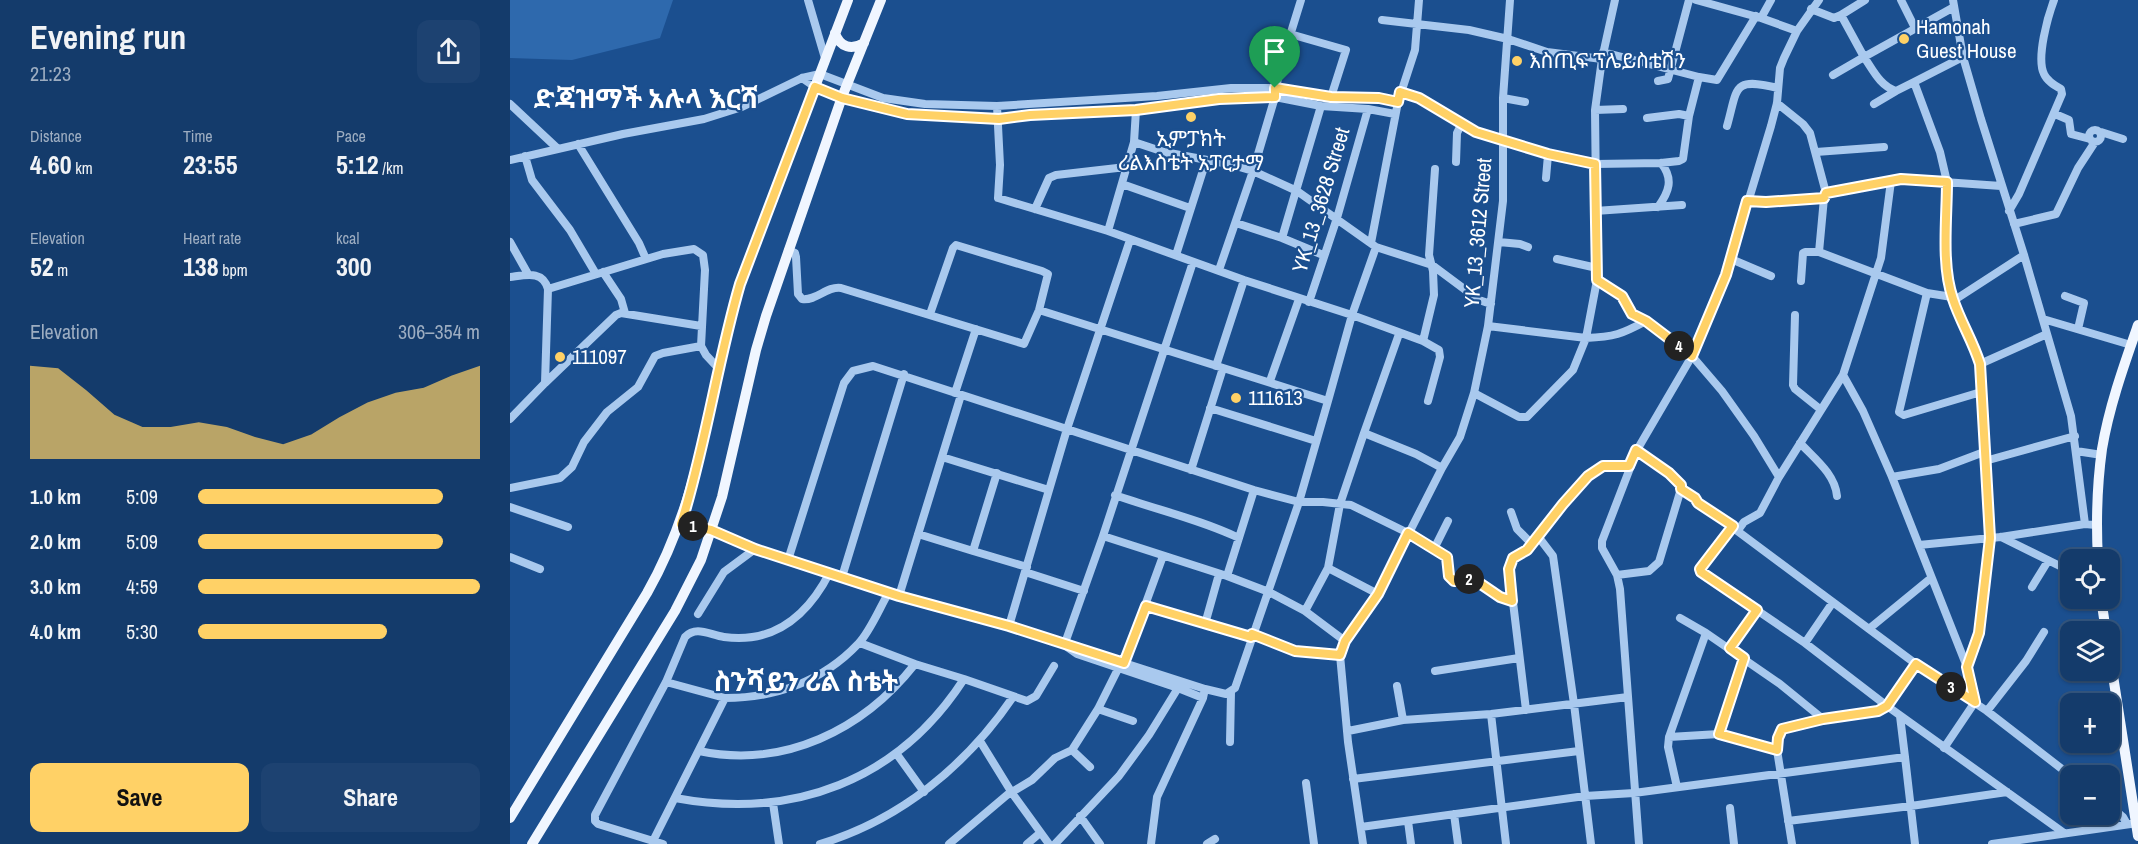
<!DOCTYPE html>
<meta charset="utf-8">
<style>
body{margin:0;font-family:"Archivo Narrow","Noto Sans Ethiopic",sans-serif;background:#1d4271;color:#f1f3f6;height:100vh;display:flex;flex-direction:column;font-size:22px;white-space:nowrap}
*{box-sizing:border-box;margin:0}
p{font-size:20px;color:#9dadc1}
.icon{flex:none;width:33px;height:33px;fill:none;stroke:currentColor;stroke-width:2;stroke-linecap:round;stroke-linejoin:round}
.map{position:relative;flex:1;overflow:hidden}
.side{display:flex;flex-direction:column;background:#143b6b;width:510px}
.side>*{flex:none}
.controls{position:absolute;left:1550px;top:549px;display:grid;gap:12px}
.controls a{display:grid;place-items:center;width:60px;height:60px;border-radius:12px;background:#143b6b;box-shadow:0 2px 4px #0004,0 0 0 2px #33557e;font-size:30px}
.pin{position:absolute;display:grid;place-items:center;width:51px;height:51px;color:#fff;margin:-62px -26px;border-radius:50% 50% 50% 0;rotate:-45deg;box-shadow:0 0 6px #0007}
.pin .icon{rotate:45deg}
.km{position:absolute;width:30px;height:30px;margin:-15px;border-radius:50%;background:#222;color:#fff;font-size:16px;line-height:30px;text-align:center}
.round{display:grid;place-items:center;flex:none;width:63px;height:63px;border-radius:12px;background:#1d4271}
.summary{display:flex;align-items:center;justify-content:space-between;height:102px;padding:0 30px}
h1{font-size:33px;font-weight:800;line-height:45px}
.metrics{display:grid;grid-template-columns:repeat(3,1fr);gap:9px;height:102px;padding:6px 30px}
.metrics div{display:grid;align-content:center}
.metrics b{font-size:26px;font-weight:800}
.metrics small{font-size:16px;font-weight:400}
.metrics p{font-size:16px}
.chart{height:168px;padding:12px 30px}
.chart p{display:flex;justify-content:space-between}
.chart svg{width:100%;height:108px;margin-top:6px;fill:#ffd166;opacity:.7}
.primary-button{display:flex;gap:12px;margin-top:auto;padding:12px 30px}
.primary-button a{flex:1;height:69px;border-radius:12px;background:#ffd166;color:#111;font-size:24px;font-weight:800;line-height:69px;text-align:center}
.primary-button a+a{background:#1d4271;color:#f1f3f6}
ul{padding:0 30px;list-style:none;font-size:20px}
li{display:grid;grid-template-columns:96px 72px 1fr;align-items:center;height:45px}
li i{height:15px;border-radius:8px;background:#ffd166}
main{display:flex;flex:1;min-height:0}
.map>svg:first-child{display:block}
.green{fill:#2e69ad}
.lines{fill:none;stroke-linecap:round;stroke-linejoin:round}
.minor{stroke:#a9c9ee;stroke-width:8}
.major{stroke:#f0f6ff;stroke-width:10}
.route-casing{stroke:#fff;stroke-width:12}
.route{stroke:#ffd166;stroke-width:8}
.poi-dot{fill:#ffd166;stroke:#1b4f8f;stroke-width:2}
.labels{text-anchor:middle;stroke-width:4.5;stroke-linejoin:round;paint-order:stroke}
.poi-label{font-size:21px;fill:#fff;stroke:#1b4f8f;text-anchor:start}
.street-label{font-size:21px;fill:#fff;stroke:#1b4f8f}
.district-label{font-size:27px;font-weight:bold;fill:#fff;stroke:#1b4f8f}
</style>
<main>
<section class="side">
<div class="summary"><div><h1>Evening run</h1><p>21:23</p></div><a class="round"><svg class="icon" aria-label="share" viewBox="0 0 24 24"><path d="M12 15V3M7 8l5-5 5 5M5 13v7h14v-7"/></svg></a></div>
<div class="metrics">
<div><p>Distance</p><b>4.60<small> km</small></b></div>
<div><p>Time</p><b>23:55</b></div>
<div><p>Pace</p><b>5:12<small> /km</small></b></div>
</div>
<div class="metrics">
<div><p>Elevation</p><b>52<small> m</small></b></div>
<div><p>Heart rate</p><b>138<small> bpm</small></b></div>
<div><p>kcal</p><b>300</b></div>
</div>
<div class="chart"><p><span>Elevation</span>306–354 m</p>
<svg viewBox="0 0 160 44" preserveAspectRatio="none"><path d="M0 44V6L10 7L20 16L30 26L40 31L50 31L60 29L70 31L80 35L90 38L100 34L110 27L120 21L130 17L140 15L150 10L160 6V44z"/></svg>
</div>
<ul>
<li><b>1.0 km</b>5:09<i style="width:87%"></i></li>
<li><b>2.0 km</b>5:09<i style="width:87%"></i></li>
<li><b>3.0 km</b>4:59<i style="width:100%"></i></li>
<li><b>4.0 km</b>5:30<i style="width:67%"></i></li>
</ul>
<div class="primary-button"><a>Save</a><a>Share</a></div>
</section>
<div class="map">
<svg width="1628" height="844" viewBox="0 0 1628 844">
<rect width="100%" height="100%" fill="#1b4f8f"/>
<path class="green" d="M0,0H163L150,38L62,60L0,58Z"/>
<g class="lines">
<path class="minor" d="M298,0L315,58
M1186,0L1251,18L1287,31
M1391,0L1405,28
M1443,0L1453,57L1471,119L1514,255L1561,416L1575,524L1586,525
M1301,9L1324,18L1331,15L1354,57L1444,7
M1331,15L1355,0
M1251,18L1261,0
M872,20L959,30L998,39L1037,52L1092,59
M780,34L836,50L821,97
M1093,52L1189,77L1207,80L1246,16
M1453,57L1404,82L1430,152L1437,182L1436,253L1440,291L1443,301L1464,344L1470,364C1473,464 1493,571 1457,667
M1323,75L1354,57C1363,70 1370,86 1386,91L1404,82
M292,78L305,87L332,97L397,114L489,119L520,115L626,110L709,99L765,97L811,106L858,109L885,114
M1148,81L1158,79L1179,0
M890,92L909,98L966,132L1038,155L1085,164L1151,163L1169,161L1173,159L1179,116L1189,77
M993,98L1015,102
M1267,103L1293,124L1300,133L1316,193L1391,179L1491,186
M0,104L47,148
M1364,104L1386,91
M487,106L490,165L488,198L598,231L734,280L842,315L913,341L924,295L923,271L919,255L925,169
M1085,110L1113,109
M1545,114L1559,120L1561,134L1580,139
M1137,118L1169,114L1179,116
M1217,126C1228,87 1222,77 1268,88
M1579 136a6 6 0 1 1 12 0a6 6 0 1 1-12 0Z
M1591,132L1613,139
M624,142L626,110
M68,144L129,243L136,259
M1306,152L1374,147
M15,156L22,180L60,230L86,274
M0,160L113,134L194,119L232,107L292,78L310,74L373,98L415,104L487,106L647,96L721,88H765L821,97L869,98L888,102
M946,162L947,133L951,125
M1036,178L1038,155
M1381,181L1371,258L1333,375L1353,411L1382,477L1457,667L1465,702L1434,748
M612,184L680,208
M1237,201L1247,203L1314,198L1316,193
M1148,207C1159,192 1164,179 1151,163
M525,209L539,178L546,175L616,167
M1085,211L1172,205
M1499,211L1509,194L1552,94L1551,89C1544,85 1537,81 1534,74C1526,58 1538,16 1544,0
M726,223L772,238L813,255
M1504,224L1546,214L1568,168L1585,142
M598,231L624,142L654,152L719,164L743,171L787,191L866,247L922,265L969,300L981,304
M772,238L811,106
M0,242L18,274
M989,242L1010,244L1018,247
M861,243L888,102L905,50L909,0
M278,250L285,253L286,257L288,294L292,299C307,301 316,286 331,288L514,344L529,310L538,274L532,271L446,245L443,248L420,314
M1309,252L1314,198
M666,255L696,161
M1047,259L1087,268
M1221,259L1261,276
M683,262L593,536L555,643L557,647L567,654L668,688L693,698
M709,270L743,171L765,97L769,71L791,0
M93,272L111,299L115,313
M0,277C16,275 33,270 38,289
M1087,280L1111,296L1122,313L1136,321L1182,356L1212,391L1244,436L1269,477
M1291,281L1293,253L1295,252H1309L1417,293L1442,297
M1417,293L1389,412L1394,415L1471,392
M1555,296L1574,303L1568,329
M1443,301L1514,255
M799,302L827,218L858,109
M529,310L818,401L789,502L725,688L716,694L695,689
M1285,315L1283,385L1285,389L1310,409
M1533,319L1621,345
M978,326L1076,338C1104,337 1112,334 1136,321
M913,341L929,350L930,357L918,401
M1470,364L1537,334
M706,366L734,280
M760,381L789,299
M35,383L106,315L111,313L191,326
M445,393L466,329
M964,393L1009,417H1017L1063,370L1076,338L1087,280L1085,110L1092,59L1105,0
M818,401L842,315L866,247
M700,408L806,441
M0,419L35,383L38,289L153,254L184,249L193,255L195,270L191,346L196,355L210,370
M854,433L889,334
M1290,443C1305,459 1325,474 1327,496
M1566,451L1592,455
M432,457L539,490
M1475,461L1565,436
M681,470L713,368
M1382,477L1429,469L1474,452
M0,488L50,478L62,467L74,442L97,412L128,387L145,356L153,353L191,346
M1171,489L1406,664L1477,711L1561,776
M605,495C647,510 689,519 729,538
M0,507L58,527
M1001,512L1007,529L1022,544
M171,524L201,530L245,549L389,596L499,626L695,689L693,698L647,797L641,844
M1223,526L1191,566V572L1295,643L1377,706L1554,833
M1228,530L1234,522L1250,513L1269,477L1333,375
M408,534L463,551L487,473
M1027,535L1043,556L1064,704L1081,844
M593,536L717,576L759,592L795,611L835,641
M1491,537L1560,571
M1409,545L1491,537L1575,524
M924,549L938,521
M463,551L517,567
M0,557L30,569
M278,560L334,383L343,371L363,366L744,490L789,502H813L841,505L898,533L933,554L939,560V576L944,581L965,580L990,597L1002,601
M818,568L868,594
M515,572L574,591
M1107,575L1139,571L1149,562L1171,489V485L1159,473L1127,450
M717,576L744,490
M332,577L394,374
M1522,587L1538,561
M389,596L451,395
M636,606L741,637
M795,611L818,568L830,504L854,433L906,454L932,468
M188,614L214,572L245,549
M1170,618L1196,633
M695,624L709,574
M499,626L557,429L620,240
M1360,628L1421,578
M742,634L785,651L830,655
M350,643L405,664
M1295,643L1323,602
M1220,648L1247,610
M614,663L653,556
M925,671L1009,658
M887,686L893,720
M215,698C266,698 313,681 348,644C360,632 370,607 379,592
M588,709L623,721
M1016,710L999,569L1000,563L1017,550L1053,504L1078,476L1093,466H1119
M1477,711L1516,661L1534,632
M981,714L996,844
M1390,716L1395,757
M838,731L893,720L981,714L1118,697
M1209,734L1234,658
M1159,737L1196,633L1270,684L1313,719
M470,741L502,793L539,844
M720,742L721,692
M1267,750L1282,844
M189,751C274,769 353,730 405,664L454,679
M386,753L414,792
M580,767L562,750L588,709L608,669
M843,779L1069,751
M796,783L804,844
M1167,787L1158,747L1159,737L1209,734L1267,750L1268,738L1272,729L1313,719L1368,711L1377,706L1406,664
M165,798C283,820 388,781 454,679L517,701L526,696L544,666
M263,803L269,844
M1599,805L1613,817L1617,824
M1220,808L1224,844
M944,814L948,844
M570,816L590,844
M898,821L901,844
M1278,821L1401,806L1497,792
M851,827L1075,796L1124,793L1395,757L1405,844
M143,841L215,698L156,682
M153,844L88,824L85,821V815L156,682L175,637C186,625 200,635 214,637C265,644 298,615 320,572
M310,844C390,820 456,766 503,697
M439,844L497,795L522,780L545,758L562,750
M517,844L530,833
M545,844L609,776L639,735L668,688
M697,844L705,839
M853,844L838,742L830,655L835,641L868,594L932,468L950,437L964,393L978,326L993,201V98L1000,0
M1129,844L1110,589L1107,575L1092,548V541L1127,450L1182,356L1201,314L1216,275L1261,126L1267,103L1270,68L1274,58L1287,31L1309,0
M1482,844L1628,823"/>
<path class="major" d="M325,33C330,48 342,50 354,43
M1588,560C1586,523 1587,485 1592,449C1599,407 1614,365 1628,325
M1591,598L1596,632
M1599,650L1628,836
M0,818L137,593C193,495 199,390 230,284L338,0
M22,844L165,611L191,560L212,497L246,350L256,316L332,97L371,0"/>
</g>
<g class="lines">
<g class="route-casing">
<path id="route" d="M305,87L332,98L397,114L489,119L520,115L626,110L709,99L765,97V88L821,97L869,98L888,102L890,92L909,98L966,132L1038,154L1085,164L1087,280L1112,296L1122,314L1136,321L1182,356L1216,275L1237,201L1256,202L1314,198L1316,193L1391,179L1437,182C1437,218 1431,265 1443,299C1450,321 1463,341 1470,364L1480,538L1469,633L1457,667L1465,702L1406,664L1377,706L1368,711L1313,719L1272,729L1268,738L1267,750L1209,734L1234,658L1220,648L1247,610L1191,572L1190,569L1223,526L1188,503L1185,498L1171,489V485L1159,473L1126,450L1119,466H1093L1078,476L1053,504L1017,550L1003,558L999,569L1002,601L990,597L965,580L944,581L939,576L937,557L898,533L868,594L835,641L830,655L785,651L742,634L741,637L636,606L614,663L499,626L389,596L245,549L201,530L171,524C196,445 207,363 230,284Z"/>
</g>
<use href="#route" class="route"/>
</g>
<g class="poi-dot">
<circle cx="1394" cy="39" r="6"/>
<circle cx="1007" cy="61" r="6"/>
<circle cx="681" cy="117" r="6"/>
<circle cx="50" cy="357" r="6"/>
<circle cx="726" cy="398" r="6"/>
</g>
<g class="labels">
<g class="poi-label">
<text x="1406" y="34">Hamonah<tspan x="1406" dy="24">Guest House</tspan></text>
<text x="1019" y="68">እስጢፍ ፕሌይስቴሽን</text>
<text x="681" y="146" text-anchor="middle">ኢምፓክት<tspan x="681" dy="24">ሪልእስቴት አፓርታማ</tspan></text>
<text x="62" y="364">111097</text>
<text x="738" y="405">111613</text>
</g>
<g class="street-label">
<text transform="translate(811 200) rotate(-73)" y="7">YK_13_3628 Street</text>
<text transform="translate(968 233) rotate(-85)" y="7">YK_13_3612 Street</text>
</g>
<g class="district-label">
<text x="136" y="108">ድጃዝማች አሉላ እርሻ</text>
<text x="296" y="691">ስንሻይን ሪል ስቴት</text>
</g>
</g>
</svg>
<div class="controls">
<a><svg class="icon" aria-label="locate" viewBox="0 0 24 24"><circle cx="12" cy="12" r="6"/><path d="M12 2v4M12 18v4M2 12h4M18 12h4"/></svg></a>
<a><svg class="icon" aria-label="layers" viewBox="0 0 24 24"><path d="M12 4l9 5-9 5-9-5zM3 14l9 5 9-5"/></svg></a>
<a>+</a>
<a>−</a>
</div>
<div class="pin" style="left:765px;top:88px;background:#1e9e55"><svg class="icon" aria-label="arrive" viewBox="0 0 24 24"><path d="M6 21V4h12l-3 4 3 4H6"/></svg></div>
<b class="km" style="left:183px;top:526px">1</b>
<b class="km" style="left:959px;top:579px">2</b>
<b class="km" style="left:1441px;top:687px">3</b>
<b class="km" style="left:1169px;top:346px">4</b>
</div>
</main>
